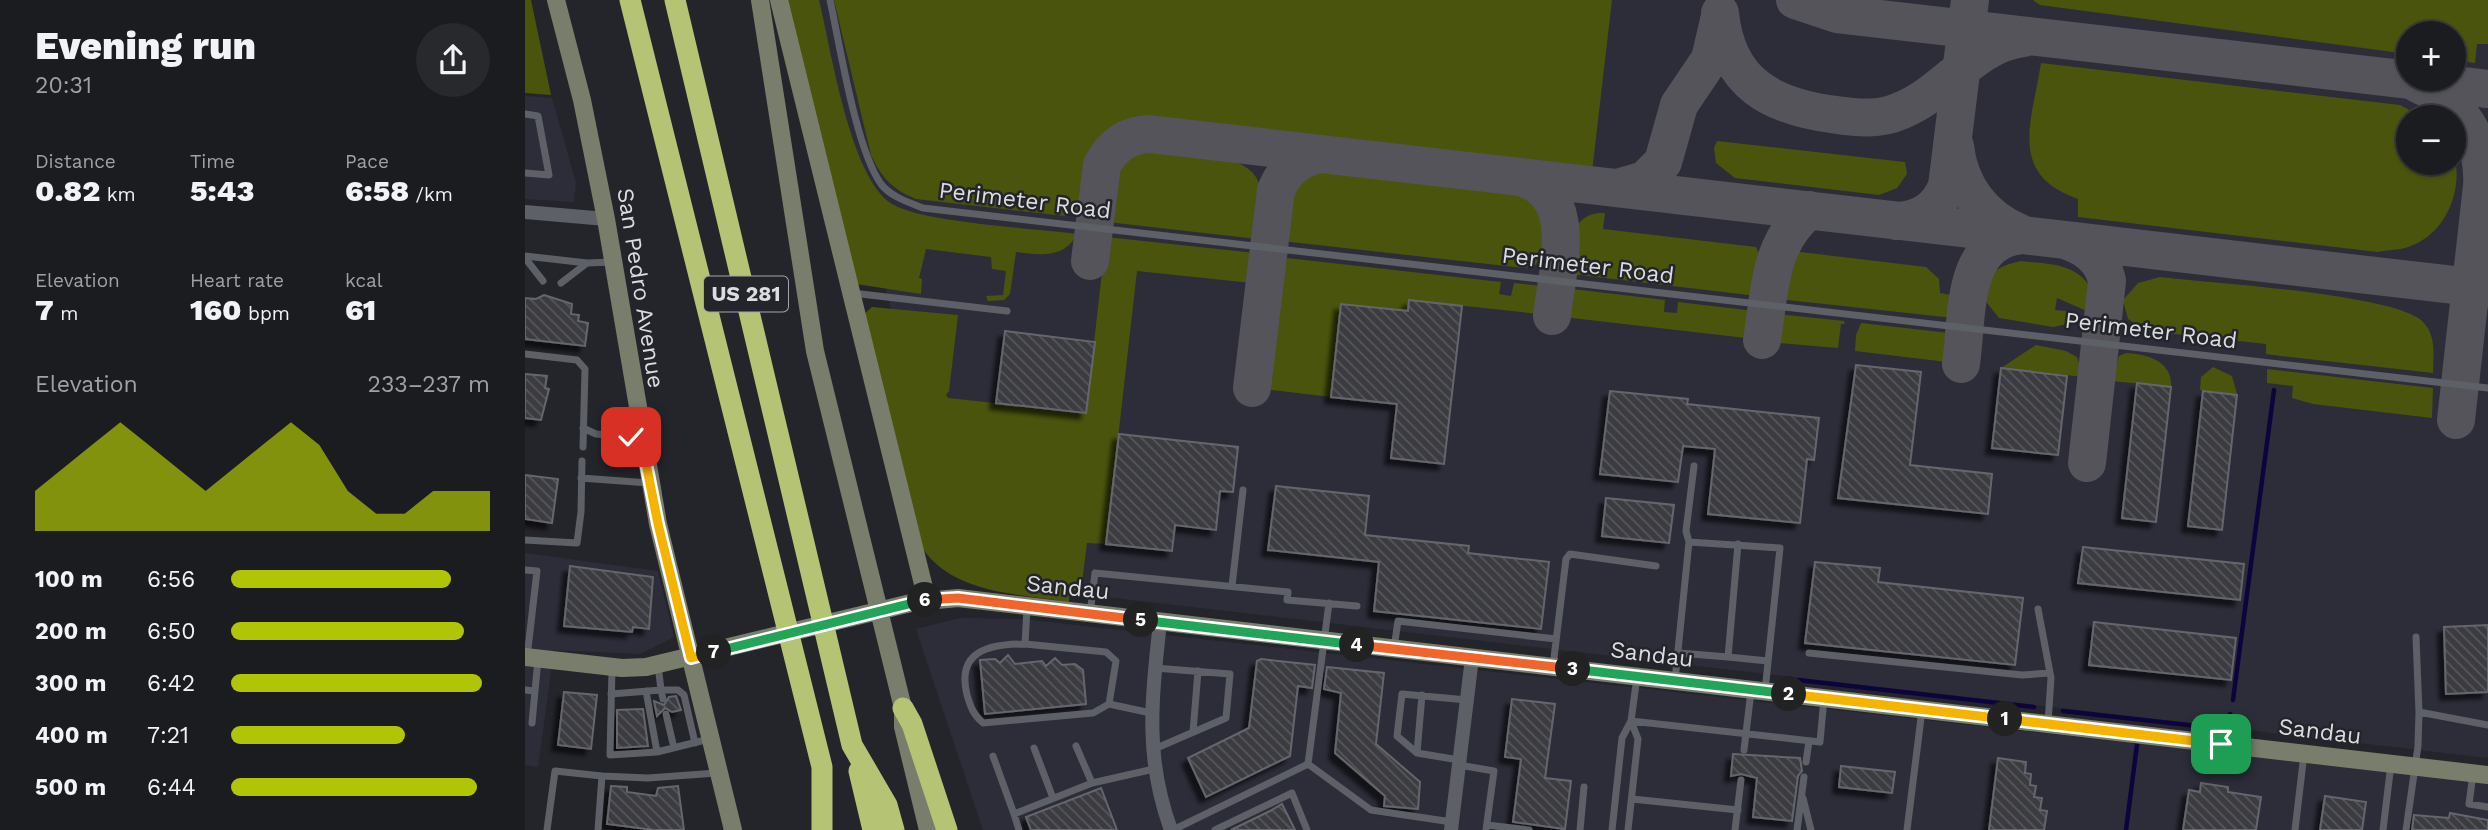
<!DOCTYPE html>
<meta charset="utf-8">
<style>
body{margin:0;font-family:"Work Sans",sans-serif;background:#28292d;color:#f1f3f6;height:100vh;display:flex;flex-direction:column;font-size:26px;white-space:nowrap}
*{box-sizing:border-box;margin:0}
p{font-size:23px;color:#a0a1a5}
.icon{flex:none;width:38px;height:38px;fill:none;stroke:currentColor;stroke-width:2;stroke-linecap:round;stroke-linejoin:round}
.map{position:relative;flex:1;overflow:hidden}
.sheet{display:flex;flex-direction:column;background:#1b1c20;width:525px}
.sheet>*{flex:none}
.fabs{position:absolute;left:1871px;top:21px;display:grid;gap:14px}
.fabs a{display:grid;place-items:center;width:70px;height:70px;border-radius:50%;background:#1b1c20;box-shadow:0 2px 5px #0004,0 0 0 2px #393a3e;font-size:35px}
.pin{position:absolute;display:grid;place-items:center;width:60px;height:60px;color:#fff;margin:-30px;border-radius:14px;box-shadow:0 4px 10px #0006}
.km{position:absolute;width:35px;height:35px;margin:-18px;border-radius:50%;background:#222;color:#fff;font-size:19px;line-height:35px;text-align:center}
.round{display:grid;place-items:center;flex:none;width:74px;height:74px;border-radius:37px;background:#28292d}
.overview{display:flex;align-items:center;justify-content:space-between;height:119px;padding:0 35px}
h1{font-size:38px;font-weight:800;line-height:52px}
.figures{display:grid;grid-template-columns:repeat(3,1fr);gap:10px;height:119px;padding:7px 35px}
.figures div{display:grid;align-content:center}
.figures b{font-size:30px;font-weight:800}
.figures small{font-size:19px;font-weight:400}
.figures p{font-size:19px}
.chart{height:196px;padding:14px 35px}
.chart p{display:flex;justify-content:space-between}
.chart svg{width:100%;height:126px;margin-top:7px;fill:#afc505;opacity:.7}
ul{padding:0 35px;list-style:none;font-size:23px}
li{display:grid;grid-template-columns:112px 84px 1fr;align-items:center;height:52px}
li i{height:18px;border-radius:9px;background:#afc505}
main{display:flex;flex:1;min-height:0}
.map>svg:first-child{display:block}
.built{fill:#2c2d39;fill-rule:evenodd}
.green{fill:#4a540d}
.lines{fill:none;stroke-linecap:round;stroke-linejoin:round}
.stream{stroke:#0d043e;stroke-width:4.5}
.taxiway{stroke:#54545a;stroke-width:38}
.building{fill:url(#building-back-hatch);stroke:#65666d;stroke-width:2;filter:url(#shadow)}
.lane{stroke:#5e6067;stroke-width:7}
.street{stroke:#5e6067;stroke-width:14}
.secondary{stroke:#787e6b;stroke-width:18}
.highway{stroke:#b4c374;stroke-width:21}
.split-1-casing{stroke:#fff;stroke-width:14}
.split-2-casing{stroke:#fff;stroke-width:14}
.split-3-casing{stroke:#fff;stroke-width:14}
.split-4-casing{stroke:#fff;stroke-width:14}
.split-5-casing{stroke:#fff;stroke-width:14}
.split-6-casing{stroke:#fff;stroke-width:14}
.split-7-casing{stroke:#fff;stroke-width:14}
.split-8-casing{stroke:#fff;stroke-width:14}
.split-1{stroke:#f5b400;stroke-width:9}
.split-2{stroke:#f5b400;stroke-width:9}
.split-3{stroke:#22a559;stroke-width:9}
.split-4{stroke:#f0652b;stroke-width:9}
.split-5{stroke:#22a559;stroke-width:9}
.split-6{stroke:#f0652b;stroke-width:9}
.split-7{stroke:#22a559;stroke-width:9}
.split-8{stroke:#f5b400;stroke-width:9}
.labels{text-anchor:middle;stroke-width:5;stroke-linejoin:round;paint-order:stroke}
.shield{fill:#24252b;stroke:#a4a5aa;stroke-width:2}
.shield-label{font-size:21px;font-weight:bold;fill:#dbdce0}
.street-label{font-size:23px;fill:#dbdce0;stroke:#24252b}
</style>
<main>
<section class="sheet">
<div class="overview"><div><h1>Evening run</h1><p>20:31</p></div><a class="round"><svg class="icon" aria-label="share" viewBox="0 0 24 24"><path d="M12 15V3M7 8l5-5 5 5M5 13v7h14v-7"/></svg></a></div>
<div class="figures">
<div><p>Distance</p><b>0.82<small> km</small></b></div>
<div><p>Time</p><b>5:43</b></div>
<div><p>Pace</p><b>6:58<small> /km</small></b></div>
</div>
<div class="figures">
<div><p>Elevation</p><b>7<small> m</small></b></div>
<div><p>Heart rate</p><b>160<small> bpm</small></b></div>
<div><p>kcal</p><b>61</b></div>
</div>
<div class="chart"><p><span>Elevation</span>233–237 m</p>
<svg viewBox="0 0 160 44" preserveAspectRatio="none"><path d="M0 44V30L10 22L20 14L30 6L40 14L50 22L60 30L70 22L80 14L90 6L100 14L110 30L120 38L130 38L140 30L150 30L160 30V44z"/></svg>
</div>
<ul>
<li><b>100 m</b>6:56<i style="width:85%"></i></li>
<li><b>200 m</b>6:50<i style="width:90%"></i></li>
<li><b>300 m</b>6:42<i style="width:97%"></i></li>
<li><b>400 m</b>7:21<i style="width:67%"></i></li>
<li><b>500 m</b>6:44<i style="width:95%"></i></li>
</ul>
</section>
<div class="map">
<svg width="1963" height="830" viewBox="0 0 1963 830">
<defs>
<pattern id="building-back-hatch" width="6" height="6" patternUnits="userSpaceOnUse" patternTransform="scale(1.75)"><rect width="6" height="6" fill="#3a3b41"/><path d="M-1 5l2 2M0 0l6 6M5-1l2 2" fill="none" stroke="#56575c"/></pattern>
<filter id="shadow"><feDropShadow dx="-6" dy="6" stdDeviation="2" flood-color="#0009"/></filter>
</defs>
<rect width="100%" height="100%" fill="#24252b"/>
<path class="built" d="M288,0H1963V758L470,584L421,529ZM1883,33H1928V79H1883ZM1883,117H1928V163H1883Z
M0,96L27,98L51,183L49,202L0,199Z
M0,553L133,571L149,637L115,654L29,650L13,767L0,765Z
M435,618L497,619L1963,783V830H458L391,629Z"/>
<path class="green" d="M0,0H6L26,95L0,93Z
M259,0H294C306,49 325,178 367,204C399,223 510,228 552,234C539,259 515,255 491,252L485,294L479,300L463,301L461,296L478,295L481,271L467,269L466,257L401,249L394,278L397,279L396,294L331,284Z
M309,0H1087L1067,172L627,121C594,123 566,141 559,176C557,187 558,198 553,209L540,216L391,199C367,189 357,178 346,155Z
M1508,0H1963V44H1952L1950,63L1929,60L1928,33H1883V54L1515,5Z
M1516,63L1875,105L1898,117H1883V163H1928L1929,154C1939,191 1920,237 1880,248C1872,250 1862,250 1853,252L1553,217V199C1482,174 1507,122 1516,63Z
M1192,141L1380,162L1382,174L1372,188L1354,195L1210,178L1191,163L1189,148Z
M618,148C646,149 722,151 733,181C739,199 734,219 732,239L582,222C586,191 583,158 618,148Z
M796,168L996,193C1023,204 1027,233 1017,258L1008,267L999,268L757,241L764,188L778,174Z
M1074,213H1080L1078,229L1231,247L1237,260L1232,296L1046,274L1043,268C1046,245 1045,216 1074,213Z
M581,237L730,253L727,283L612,271L581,544L562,543L556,591L545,590L544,602C495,594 429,594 398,549L338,315L347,307L433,315L424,391L421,395L423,398L561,413Z
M1267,251L1401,267L1414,279L1415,293L1432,296L1429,318L1253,299L1260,260Z
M762,258L976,282L974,294L986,296L989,283L1017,286L1014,314L884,300L883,311L817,304L806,397L738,389L752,266Z
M1496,261C1524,264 1552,263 1567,290L1564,312L1532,298L1530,310L1541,311L1551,322L1528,327L1474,318L1458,298C1460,272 1474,266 1496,261Z
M1635,277C1683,283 1872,294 1898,322C1912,336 1908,356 1908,373L1756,356L1741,354V344L1623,331L1603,319L1598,300L1613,283Z
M1048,289L1140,300L1139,312L1152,313L1153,302L1230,311L1227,335L1221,338L1038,317L1040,297Z
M1252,314L1319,321L1320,324H1316L1313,348L1254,343L1249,337Z
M1336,323L1424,333L1422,362L1330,351L1331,335Z
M1511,345L1541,351L1552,357L1559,377L1476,368Z
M1601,353C1622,354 1648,361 1646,387L1587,381L1594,356Z
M1688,367L1707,376L1712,394L1675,390L1676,377Z
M1742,369L1908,388L1907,418L1788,404L1767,398L1768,386L1742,383Z"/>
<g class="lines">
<path class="stream" d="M1273,680L1509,707
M1708,700L1749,390
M1538,711L1699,729L1705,714
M1601,830L1613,737"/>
<path class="taxiway" d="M1270,0L1312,14L1963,89
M1195,13C1202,84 1247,107 1312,115C1333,118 1355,120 1375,111C1421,93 1448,44 1499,38
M1893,84C1935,102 1960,140 1957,186L1931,420
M1430,146C1434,186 1458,218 1495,233
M995,177C1056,194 1032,269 1027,316
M1092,188L1120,180L1138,162L1154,105L1185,59L1195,16
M1371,221C1396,220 1413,209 1422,186L1445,0
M1543,241C1563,248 1578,260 1582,281L1562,463
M565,261L577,165C587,146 602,135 624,134L1963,289
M1237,340C1245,292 1243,244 1284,210
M1436,364C1443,316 1435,240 1498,235
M727,388L751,190C760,169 775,157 797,154"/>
</g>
<path class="building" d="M19,295L47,304L46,314L54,315L53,321L63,323L60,346L0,339V298L11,299Z
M884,300L937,306L919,464L866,458L872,404L806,397L816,304L883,311Z
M480,331L570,342L561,413L471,403Z
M1331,365L1396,372L1385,465L1467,474L1463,514L1313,498Z
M1476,368L1542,376L1533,455L1467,448Z
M0,374L22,376L20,388L24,389L16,420L0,418Z
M1612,383L1646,387L1631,522L1597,518Z
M1085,391L1163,399L1162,404L1294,418L1289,460L1282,459L1275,523L1183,514L1190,449L1158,446L1153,482L1075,474Z
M1678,391L1712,395L1697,530L1663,526Z
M594,434L713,447L708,492L695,491L691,530L650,525L647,551L581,544Z
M0,475L33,479L27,523L0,519Z
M751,486L844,496L840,535L944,546L943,553L1024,562L1016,629L849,611L854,562L743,550Z
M1081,498L1149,505L1144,543L1077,536Z
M1558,547L1719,564L1715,600L1553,583Z
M1290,562L1355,568L1353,582L1498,598L1490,665L1280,643Z
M45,566L128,577L124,629L108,627L107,632L39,626Z
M1569,622L1711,638L1706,680L1564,665Z
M1963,625V692L1921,694L1919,627Z
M483,655L490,664L517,661L521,666L530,658L537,665L550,664L558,670L561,704L460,714L455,660L470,659L475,663Z
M736,659L790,665L787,688L773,686L765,756L681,797L663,758L724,728L732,661Z
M802,667L859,673L851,744L895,782L893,809L859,806L860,796L810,753L816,693L799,689Z
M39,692L72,695L66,749L33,745Z
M151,696L156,710L147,712L140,708L132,716L129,701L139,705L144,697Z
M987,699L1030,704L1020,778L1046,781L1040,829L988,822L996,759L980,757Z
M118,709L123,746L92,748V710Z
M1208,754L1275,758L1277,771L1273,776L1267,821L1228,817L1232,778L1216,774L1206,776Z
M1473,758L1501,762L1500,773L1506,774L1505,785L1511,786L1509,797L1517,798L1515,810L1522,811L1519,830H1464Z
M1316,766L1370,772L1367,793L1314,787Z
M1676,783L1703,787V792L1736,797L1731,830H1658L1664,790L1675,792Z
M86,786L102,787V792L131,796L133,788L153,786L159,830H129L82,824Z
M576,788L592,830H506L501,817Z
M1800,796L1841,802L1837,830H1795Z
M757,804L770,830H706L745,811Z
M1925,813L1963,820V830H1887L1889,815L1924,818Z"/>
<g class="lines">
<path class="lane" d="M305,0C315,46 331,149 356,184C366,197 383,202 398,208L1963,388
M0,114L13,116L24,175L0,173
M0,256L62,263L88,262
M0,258L18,281
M36,283L62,263
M327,293L482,311
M0,354L52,360L60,369L58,447
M58,428L71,434L116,438
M56,478L124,483
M0,540L52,543L56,512L57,461
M1164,542L1161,531L1169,466
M0,570L12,571L2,657
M707,586L718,490
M1513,609L1526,678L1523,723
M565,614L570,573L763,592L762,600L832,606
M1891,637L1894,712
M500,644L581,652L591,661L584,704L568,713L458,723C448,714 446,708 442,695C431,651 464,644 500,644L502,608
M869,648L873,621L1031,639
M1154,653L1203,657L1213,544
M1284,653L1497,675L1525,673
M1203,657L1243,661
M1028,666L1041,559L1045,554L1131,566
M87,669L85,755L132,752L184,739
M1150,680L1164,542L1255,548L1240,691
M0,690L10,691L13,659
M121,691L132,752
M86,694L136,690L133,665
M138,699L136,690H153L159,695L170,743
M584,704L626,713
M141,714L149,748
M1106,721L1295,742L1299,698
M7,723L10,691
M668,732L673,671
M551,746L567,783
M509,748L528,798
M627,750L701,718L705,674L630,668
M1219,750L1226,691
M892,753L897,695
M468,756L489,814
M934,760L892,753L872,736L877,694L942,700
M1281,762L1284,741
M783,764L846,810L927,822
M934,765L969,771L961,830
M1948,774L1944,804L1963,807
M77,776L123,778L192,773
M1278,798L1286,830
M1107,799L1213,810
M962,825L1004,830
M22,830L30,771L77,776L73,830
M494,830L489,814L567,783L629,769
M648,830L783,764L804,603
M690,830L767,793L782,830
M1055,830L1059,787
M1087,830L1097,738L1106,721L1112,677
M1103,830L1113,739L1106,721
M1210,830L1216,780
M1272,830L1279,777
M1382,830L1397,710
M1770,830L1779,754
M1858,830L1866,764
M1881,830L1893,746L1894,712L1963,725"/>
<path class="street" d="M0,212L81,219
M635,622C627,698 619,756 646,830
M926,830L947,658"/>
<path class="secondary" d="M31,0L57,100L81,219L133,524L208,830
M235,0L290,351L378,708V727L403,830
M254,0L402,600
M0,657L97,668L121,667L390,602L433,598L1963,775"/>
<path class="highway" d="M105,0L297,767V830
M150,0L327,745L362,805L369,830
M378,708L387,724L422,830
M334,771L348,830"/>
</g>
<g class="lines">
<g class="split-1-casing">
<path id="split-1" d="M1480,719L1696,744"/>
</g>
<g class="split-2-casing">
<path id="split-2" d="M1264,694L1480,719"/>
</g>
<g class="split-3-casing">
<path id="split-3" d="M1048,669L1264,694"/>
</g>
<g class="split-4-casing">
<path id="split-4" d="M832,645L1048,669"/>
</g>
<g class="split-5-casing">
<path id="split-5" d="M616,620L832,645"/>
</g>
<g class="split-6-casing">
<path id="split-6" d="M400,600L433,598L616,620"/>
</g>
<g class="split-7-casing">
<path id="split-7" d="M189,652L400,600"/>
</g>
<g class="split-8-casing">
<path id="split-8" d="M106,437L116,438L133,524L166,658L189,652"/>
</g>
<use href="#split-1" class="split-1"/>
<use href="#split-2" class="split-2"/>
<use href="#split-3" class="split-3"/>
<use href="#split-4" class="split-4"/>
<use href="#split-5" class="split-5"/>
<use href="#split-6" class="split-6"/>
<use href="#split-7" class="split-7"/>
<use href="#split-8" class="split-8"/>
</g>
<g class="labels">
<rect class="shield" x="179" y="276.5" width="84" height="35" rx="5"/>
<g class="shield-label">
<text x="221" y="301">US 281</text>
</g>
<g class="street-label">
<text transform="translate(500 200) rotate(7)" y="8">Perimeter Road</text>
<text transform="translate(1063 265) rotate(7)" y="8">Perimeter Road</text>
<text transform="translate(116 288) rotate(81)" y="8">San Pedro Avenue</text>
<text transform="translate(1626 330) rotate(7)" y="8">Perimeter Road</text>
<text transform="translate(543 587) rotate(6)" y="8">Sandau</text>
<text transform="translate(1127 654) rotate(7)" y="8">Sandau</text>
<text transform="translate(1795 731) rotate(7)" y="8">Sandau</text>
</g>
</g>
</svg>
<div class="fabs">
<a>+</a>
<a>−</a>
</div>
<div class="pin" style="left:1696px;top:744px;background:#1e9e55"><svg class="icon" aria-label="arrive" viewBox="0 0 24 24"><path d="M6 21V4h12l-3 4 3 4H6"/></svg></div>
<div class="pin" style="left:106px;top:437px;background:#d93025"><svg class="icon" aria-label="check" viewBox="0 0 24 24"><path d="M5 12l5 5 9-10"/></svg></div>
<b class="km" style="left:1480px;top:719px">1</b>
<b class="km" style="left:1264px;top:694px">2</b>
<b class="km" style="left:1048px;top:669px">3</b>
<b class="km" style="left:832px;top:645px">4</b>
<b class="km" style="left:616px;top:620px">5</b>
<b class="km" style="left:400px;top:600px">6</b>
<b class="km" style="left:189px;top:652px">7</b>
</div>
</main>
